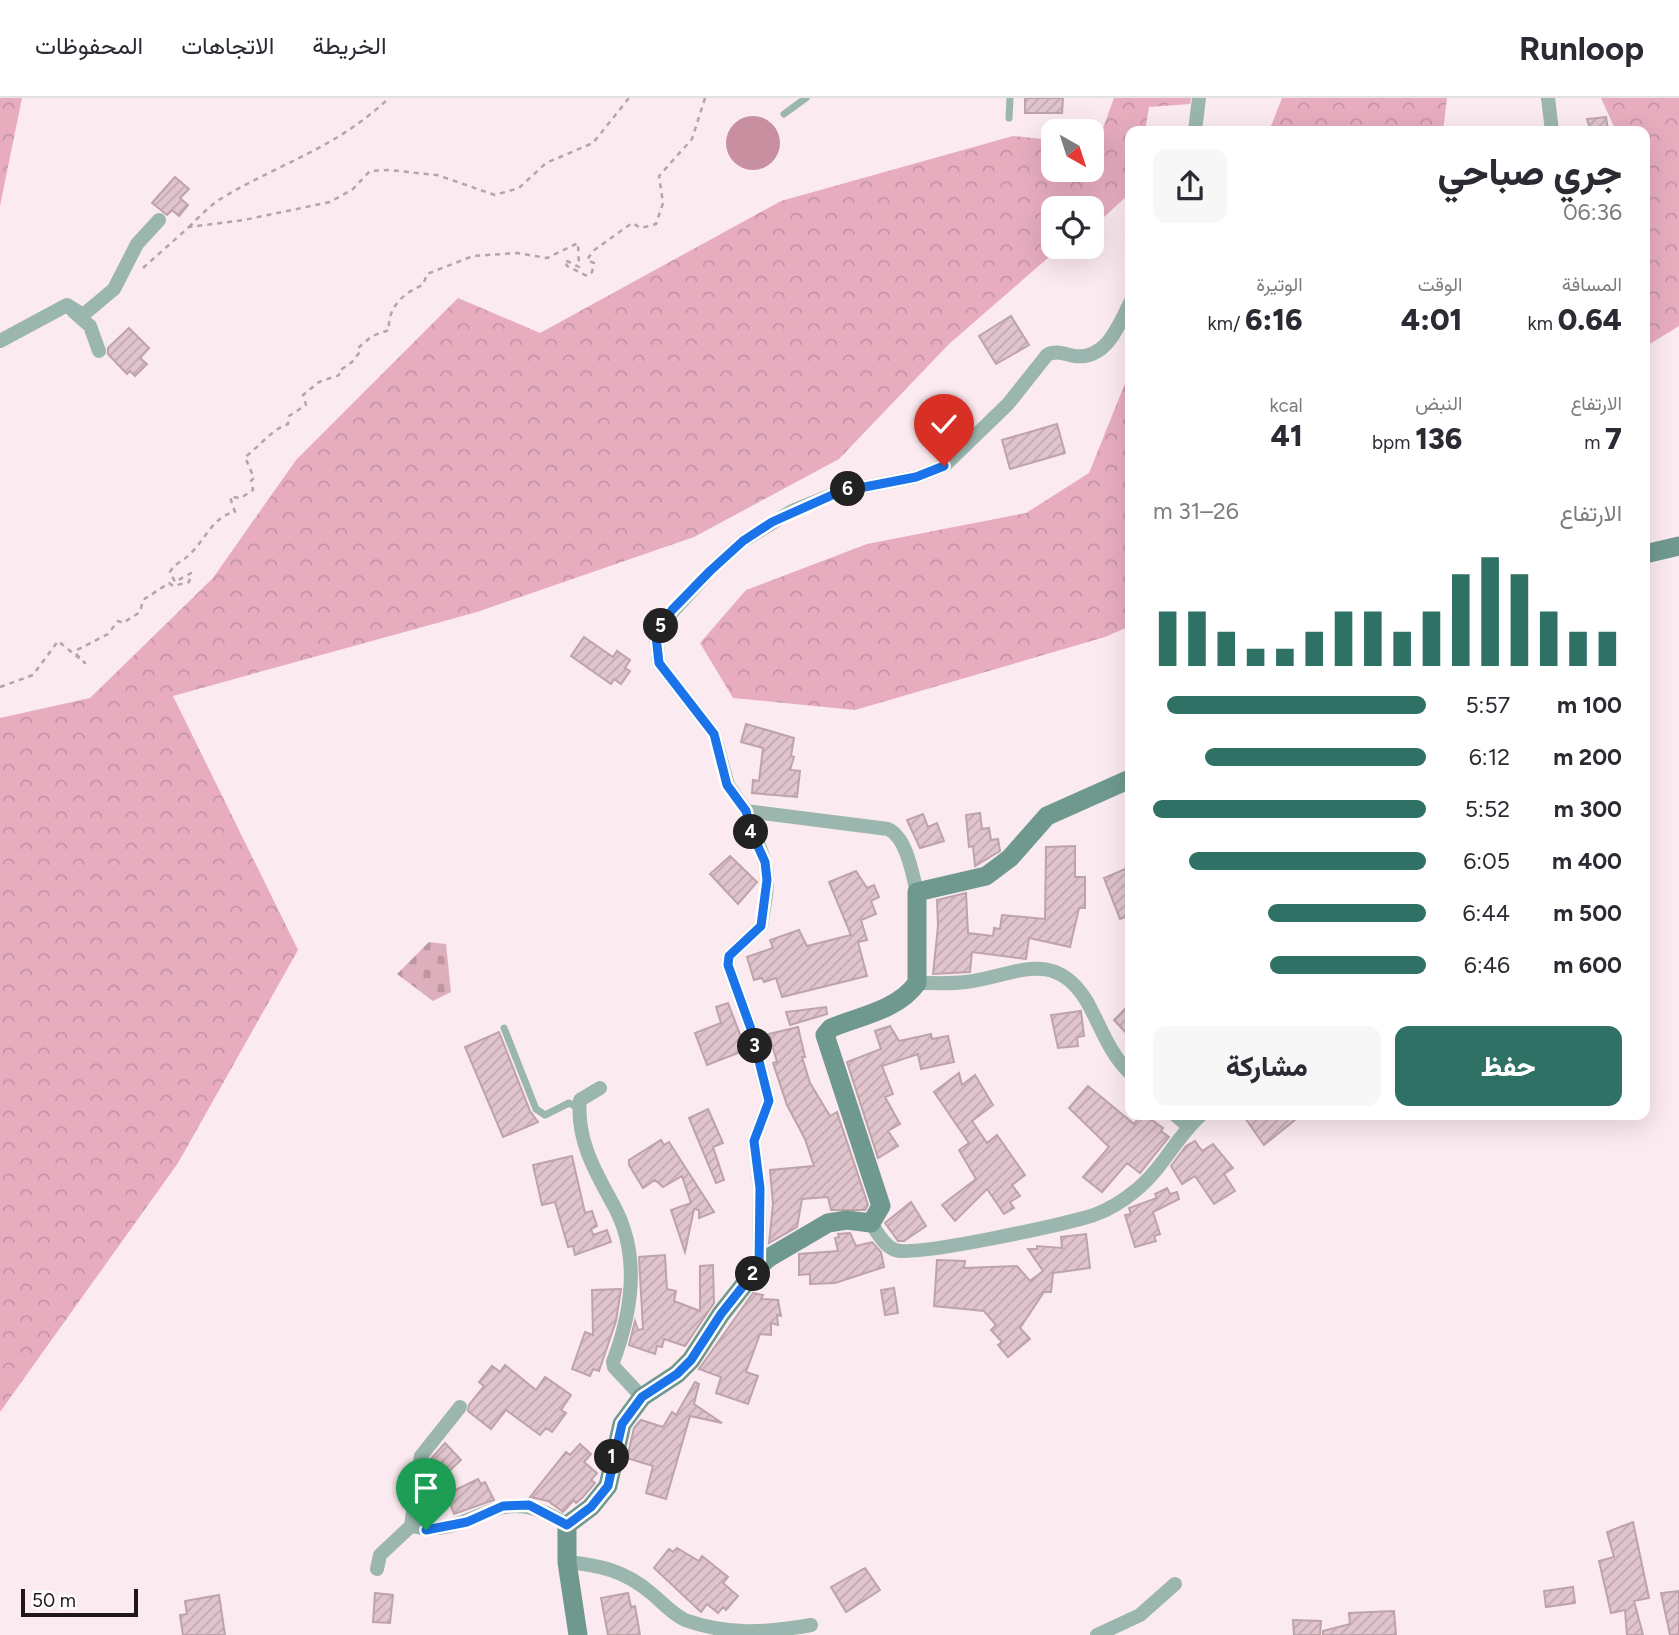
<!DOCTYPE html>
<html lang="ar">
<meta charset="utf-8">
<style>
body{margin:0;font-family:Figtree,Vazirmatn,sans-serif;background:#f7f7f7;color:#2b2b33;direction:rtl;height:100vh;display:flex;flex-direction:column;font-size:26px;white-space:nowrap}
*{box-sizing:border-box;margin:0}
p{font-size:23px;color:#7c7c81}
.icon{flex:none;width:38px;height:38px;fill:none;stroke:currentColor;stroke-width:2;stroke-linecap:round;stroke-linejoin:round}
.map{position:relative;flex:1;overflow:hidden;direction:ltr}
.sheet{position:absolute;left:1125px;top:28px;width:525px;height:994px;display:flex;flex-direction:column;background:#fff;border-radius:14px;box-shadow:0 7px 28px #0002;direction:rtl}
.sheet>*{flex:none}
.needle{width:46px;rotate:141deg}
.fabs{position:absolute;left:1041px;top:21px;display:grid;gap:14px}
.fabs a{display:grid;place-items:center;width:63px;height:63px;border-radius:14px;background:#fff;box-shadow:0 7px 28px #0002;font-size:35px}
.scale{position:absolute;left:21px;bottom:18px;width:117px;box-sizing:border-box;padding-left:7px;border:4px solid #201619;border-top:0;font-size:19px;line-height:24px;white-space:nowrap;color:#201619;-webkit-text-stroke:5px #fcfcfc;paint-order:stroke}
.pin{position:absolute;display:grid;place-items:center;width:60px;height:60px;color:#fff;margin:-72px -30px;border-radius:50% 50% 50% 0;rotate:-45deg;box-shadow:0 0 7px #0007}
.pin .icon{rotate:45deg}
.km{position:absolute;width:35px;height:35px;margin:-18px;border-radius:50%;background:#222;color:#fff;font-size:19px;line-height:35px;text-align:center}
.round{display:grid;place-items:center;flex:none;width:74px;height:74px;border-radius:14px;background:#f7f7f7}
.headline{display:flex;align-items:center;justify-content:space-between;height:119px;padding:0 28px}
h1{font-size:38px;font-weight:800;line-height:52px}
.stats{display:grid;grid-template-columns:repeat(3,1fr);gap:10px;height:119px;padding:7px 28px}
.stats div{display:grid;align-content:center}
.stats b{font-size:30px;font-weight:800}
.stats small{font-size:19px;font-weight:400}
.stats p{font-size:19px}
.chart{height:196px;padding:14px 28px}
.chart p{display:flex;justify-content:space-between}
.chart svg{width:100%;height:126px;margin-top:7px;stroke:#2f7265;stroke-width:6}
.primary-button{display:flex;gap:14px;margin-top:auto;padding:14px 28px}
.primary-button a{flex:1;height:80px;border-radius:14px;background:#2f7265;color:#fff;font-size:28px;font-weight:800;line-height:80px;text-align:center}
.primary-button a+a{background:#f7f7f7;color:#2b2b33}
ul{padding:0 28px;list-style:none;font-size:23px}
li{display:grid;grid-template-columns:112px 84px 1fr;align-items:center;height:52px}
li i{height:18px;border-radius:9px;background:#2f7265}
header{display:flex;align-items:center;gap:42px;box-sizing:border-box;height:98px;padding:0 35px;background:#fff;border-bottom:2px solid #e1e1e2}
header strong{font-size:33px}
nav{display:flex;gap:38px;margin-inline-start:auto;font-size:24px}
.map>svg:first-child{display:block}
.forest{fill:url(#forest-crowns)}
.cemetery{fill:url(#cemetery-stones)}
.water{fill:#c78fa0}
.building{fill:url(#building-hatch);stroke:#bea3ab;stroke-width:2}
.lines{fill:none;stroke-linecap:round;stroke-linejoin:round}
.path{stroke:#b4a5aa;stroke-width:2.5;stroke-dasharray:5 5;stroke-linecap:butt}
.lane{stroke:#9ab6ae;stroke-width:7}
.street{stroke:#9ab6ae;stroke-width:14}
.secondary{stroke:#6f998f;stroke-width:19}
.route-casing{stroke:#fff;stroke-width:14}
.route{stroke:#1a73e8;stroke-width:9}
</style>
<header>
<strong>Runloop</strong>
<nav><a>الخريطة</a><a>الاتجاهات</a><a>المحفوظات</a></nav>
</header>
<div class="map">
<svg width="1679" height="1537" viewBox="0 0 1679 1537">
<defs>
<pattern id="forest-crowns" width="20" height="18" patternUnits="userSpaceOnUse" patternTransform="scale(1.75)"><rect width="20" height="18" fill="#e7adbf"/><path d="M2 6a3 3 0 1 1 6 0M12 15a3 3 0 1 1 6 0" fill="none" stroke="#c694a4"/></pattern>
<pattern id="cemetery-stones" width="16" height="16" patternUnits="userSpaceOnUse" patternTransform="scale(1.75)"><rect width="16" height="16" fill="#ddafbc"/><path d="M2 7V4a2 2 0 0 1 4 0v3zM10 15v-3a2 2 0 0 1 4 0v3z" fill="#bd96a1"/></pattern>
<pattern id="building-hatch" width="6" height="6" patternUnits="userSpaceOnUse" patternTransform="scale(1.75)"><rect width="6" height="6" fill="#e1c5cd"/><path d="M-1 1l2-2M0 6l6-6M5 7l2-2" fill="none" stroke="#c1a8af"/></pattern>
</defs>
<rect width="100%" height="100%" fill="#fbeaef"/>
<path class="forest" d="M0,0H22L0,108Z
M1114,0H1191L1190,6L1149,9L1145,33H1130L1128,97L1092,130V110H1054V149H1067L1049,159L949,246L839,361L694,439L477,514L173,598L298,852L178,1065L0,1314V620L90,600L213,480L296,362L458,200L540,235L781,103L1013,38L1053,42L1054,72H1092V41L1100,38Z
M1282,0H1447L1443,33H1269Z
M1601,0H1679V228L1645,249V33H1616Z
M1130,273V528L1105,539L855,612L733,600L700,545L746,492L867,446L1026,415L1089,375Z"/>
<path class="cemetery" d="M429,844L446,846L451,894L433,903L397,876Z"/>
<path class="water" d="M726 45a27 27 0 1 1 54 0a27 27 0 1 1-54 0Z"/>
<path class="building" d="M1025,0H1063L1062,15H1025Z
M1606,19L1608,33H1591L1587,21Z
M175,79L189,91L180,100L188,107L179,118L172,112L167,117L152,105Z
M1011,218L1029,247L996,266L979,238Z
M129,230L149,250L140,260L147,266L135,278L130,273L127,276L108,256V250Z
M1057,326L1065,355L1010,371L1002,342Z
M584,539L613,559L617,553L630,562L625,570L630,573L621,586L614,581L611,586L571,558Z
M746,626L794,640L791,658L794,659L790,672L800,673L797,699L752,695L753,682L759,683L763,650L741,644Z
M980,715L982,731L989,730L991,742L998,741L1000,753L975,768L973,748L969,749L966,717Z
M923,716L928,729L937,725L944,743L920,750L907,722Z
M1075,748V779H1085V810H1079L1070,849L1029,840L1026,861L972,854L970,874L933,876L938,828L937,802L966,795L968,835L993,838L994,830L1000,831L1002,817L1045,821L1046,749Z
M730,758L757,784L738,806L710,776Z
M1125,771L1130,784V817L1120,821L1104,780Z
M856,773L867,790L874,787L879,799L871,803L876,816L861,822L867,842L858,844L867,878L782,899L776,880L764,884L762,880L754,882L747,859L773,850L770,842L799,832L807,848L851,837L829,784Z
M728,905L746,952L707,967L695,935L721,925L716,909Z
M1130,906V939L1114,922Z
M826,909L827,916L790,927L786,914Z
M1081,913L1084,938L1077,939L1078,948L1058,950L1051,917Z
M890,928L899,943L931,936L932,941L948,938L954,964L921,971L918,956L882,968L893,996L885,999L900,1026L888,1033L898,1048L878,1060L847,964L881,951L875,933Z
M798,929L805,959H802L810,985L830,1018L837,1014L868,1107L865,1112H831L828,1099L802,1101L797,1129L769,1145L773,1106L770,1072L814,1068L805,1041L787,1007L773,965L777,964L769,936Z
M499,934L530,1013L538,1024L503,1039L465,949Z
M959,975L962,987L975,977L993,1007L972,1023L987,1045L997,1037L1025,1077L1012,1087L1020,1098L1010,1104L1014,1110L1004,1116L987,1091L955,1123L942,1107L976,1081L959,1052L969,1045L934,994Z
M1088,988L1134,1026L1141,1017H1145L1163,1030L1161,1033L1169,1039L1140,1075L1127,1065L1102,1094L1083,1079L1109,1049L1069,1010Z
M708,1011L723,1045L713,1049L724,1082L716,1085L689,1020Z
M1243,1017H1301L1264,1047Z
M661,1042L664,1047L669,1044L714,1114L699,1120V1112L694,1111L685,1154L671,1112L691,1105L682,1078L663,1089L655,1082L643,1090L629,1067V1062Z
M1195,1043L1202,1053L1213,1046L1233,1070L1224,1076L1235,1093L1214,1106L1195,1078L1182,1086L1171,1068L1186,1048Z
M572,1058L585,1115L592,1113L597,1128L591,1131L593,1137L607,1132L611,1144L575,1157L573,1148L568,1149L555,1104L542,1107L533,1067Z
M1167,1090L1170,1096L1177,1094L1179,1101L1153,1114L1160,1136L1154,1138L1156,1143L1135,1149L1125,1117L1131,1116L1129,1110L1157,1100L1155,1096Z
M911,1104L926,1128L904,1143H898L885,1125Z
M850,1135L856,1148L872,1144L881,1154L884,1169L835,1185L810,1186V1176L799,1177V1156L838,1153L835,1140L839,1139L838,1136Z
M1086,1136L1090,1170L1053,1175L1051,1194H1044L1020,1230L1030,1241L1008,1259L998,1247L1002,1244L991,1232L996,1227L984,1213L934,1208L937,1162L965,1163L964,1170L1017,1168L1030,1183L1043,1173L1028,1151H1037V1148L1062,1150L1061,1139Z
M665,1157L667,1191L676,1193L674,1203L700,1213V1168L713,1167L714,1205L685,1248L664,1241L662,1249L657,1248L655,1256L629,1247L635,1223L638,1232L643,1231L639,1159Z
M894,1190L898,1215L885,1217L881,1192Z
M621,1191L616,1223L599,1273L593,1271L590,1278L572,1271L585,1234L593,1237L592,1192Z
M753,1195L763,1197L761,1201L778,1202L781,1218L777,1217L778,1227L771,1225V1237L760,1236L746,1274L758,1278L748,1306L716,1295L721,1279L699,1271Z
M505,1267L536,1292L545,1279L571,1297L561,1312L566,1315L552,1334L546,1330L540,1337L506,1312L491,1331L468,1313L469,1307L484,1288L479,1284L492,1268L500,1274Z
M695,1284L699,1286L694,1306L722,1325L690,1318L666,1401L646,1395L653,1368L627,1360L634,1330L641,1322L663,1329L672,1314L676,1317Z
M445,1345L461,1362L431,1390L427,1385L430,1362Z
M580,1346L591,1356L584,1364L597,1375L591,1382L595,1385L582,1400L576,1405L574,1402L563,1414L548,1403L530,1399L566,1354L570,1357Z
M478,1381L481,1386L485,1384L494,1402L454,1416L447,1396Z
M1633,1424L1649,1500L1634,1503L1643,1537H1627L1625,1512L1611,1515L1599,1463L1614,1459L1607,1434Z
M677,1450L699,1463L702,1458L728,1479L723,1485L738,1498L726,1512L723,1509L718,1515L707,1506L701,1514L654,1470L669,1451L673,1454Z
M865,1470L880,1492L846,1514L831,1489Z
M1573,1489L1575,1505L1546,1509L1544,1493Z
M1679,1493V1537H1670L1661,1495Z
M375,1495L393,1497L390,1525L373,1524Z
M628,1495L631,1509L635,1508L640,1537H608L601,1500Z
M219,1497L225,1537H183L180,1517L187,1516L185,1503Z
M1394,1513L1396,1537H1323V1533L1350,1526L1349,1515Z
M1293,1522L1321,1523L1320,1537H1294Z"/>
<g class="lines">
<path class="path" d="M189,129C199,119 210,107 222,100C282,64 335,51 389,0
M143,170L189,129L244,122L330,104L353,91L370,73L388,72L437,77L495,97L519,90L546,65L593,45L629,0
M0,589L33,577L58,543L85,565L75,555L77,552L108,536L118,523L123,525L140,514L143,502L169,485L173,488L189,484L191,475L175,484L170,474C175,465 182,464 190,456C205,442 214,417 235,414L230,399L241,400L253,392L251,383L254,380L245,359C260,348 271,332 288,326L289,318L306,307L303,297L319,284L339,277V273L352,264L359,255L358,250L372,238L389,232C387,210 403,195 423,187L427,176L473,158L517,155L547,160L578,145L579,169L565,162L567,168L587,178L592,174L594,165L587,162L593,153L632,125L641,130L656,126L663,105L659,78L692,41L705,0"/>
<path class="lane" d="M784,16L806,0
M1009,20L1010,0
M504,930L536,1011L545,1017L569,1005L579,1010"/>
<path class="street" d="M1548,0L1552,33
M1195,33L1199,0
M73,213L90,228L99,253
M0,243L67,207L83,217L114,191L137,146L159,122
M746,713C750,732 762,749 765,766C770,786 764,808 761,828L729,858L728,867L751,931L769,1003L754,1043L760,1090L759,1168
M917,794C912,775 907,740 888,731L746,713L728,687L714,636L659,565L656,538L663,524L710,473L743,443L792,413L839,394L916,379L944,368L1008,306L1047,257C1056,252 1064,256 1074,258C1106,262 1118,229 1130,205
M917,885C933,885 950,886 966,884C1014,878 1053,849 1086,902C1100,926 1109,956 1130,975
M600,990L580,1002C576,1042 596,1075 614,1108C641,1158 632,1214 613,1264L614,1269L642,1299
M1175,1017L1188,1028
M871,1125C877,1134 884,1148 895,1152C917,1159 1065,1126 1094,1117C1108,1112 1124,1102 1135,1093C1162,1072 1176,1039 1201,1017
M411,1428L421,1358L460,1309
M567,1464C600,1467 625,1473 651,1495C662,1504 672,1516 685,1522C726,1537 767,1535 811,1527
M377,1471L380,1457L411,1428C476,1443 495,1377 567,1427
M1097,1537L1140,1517L1175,1486"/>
<path class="secondary" d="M1645,456L1679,448
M578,1537L567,1464V1427L591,1409L608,1388L622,1326L642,1299L677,1276L691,1262L721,1216L759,1168L770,1159L828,1125L847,1122L871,1125L881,1108L825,937L831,930C860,918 898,912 917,885V794L986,778L1010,760L1047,718L1130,681"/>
</g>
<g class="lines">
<g class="route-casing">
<path id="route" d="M426,1432L467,1424L503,1408L529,1407L567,1427L591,1409L608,1388L622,1326L642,1299L677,1276L691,1262L721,1216L759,1168L760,1090L754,1043L769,1003L751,931L728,867L729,858L761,828L767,782L765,764L751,733L746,713L727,687L714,636L659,565L656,538L672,512L710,473L743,443L772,424L839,394L916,379L944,368"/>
</g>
<use href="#route" class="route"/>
</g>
</svg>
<div class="fabs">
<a><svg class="needle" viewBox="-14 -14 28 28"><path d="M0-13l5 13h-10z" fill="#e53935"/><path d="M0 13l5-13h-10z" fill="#7c7c81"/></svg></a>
<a><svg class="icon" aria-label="locate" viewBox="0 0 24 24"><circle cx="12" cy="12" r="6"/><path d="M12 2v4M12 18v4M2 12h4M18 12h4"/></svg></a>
</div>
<div class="scale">50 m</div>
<div class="pin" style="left:426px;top:1432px;background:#1e9e55"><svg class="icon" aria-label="arrive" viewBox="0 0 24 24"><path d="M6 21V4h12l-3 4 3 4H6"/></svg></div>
<div class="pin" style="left:944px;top:368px;background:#d93025"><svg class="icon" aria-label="check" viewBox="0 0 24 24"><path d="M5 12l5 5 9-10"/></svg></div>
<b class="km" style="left:612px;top:1359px">1</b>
<b class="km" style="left:753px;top:1176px">2</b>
<b class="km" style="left:755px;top:948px">3</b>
<b class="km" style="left:751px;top:734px">4</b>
<b class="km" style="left:661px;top:528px">5</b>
<b class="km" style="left:848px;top:391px">6</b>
<section class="sheet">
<div class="headline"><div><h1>جري صباحي</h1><p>06:36</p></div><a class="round"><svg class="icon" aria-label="share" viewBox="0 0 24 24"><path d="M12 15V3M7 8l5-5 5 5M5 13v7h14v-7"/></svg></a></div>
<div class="stats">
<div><p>المسافة</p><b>0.64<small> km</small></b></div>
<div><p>الوقت</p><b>4:01</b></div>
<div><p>الوتيرة</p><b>6:16<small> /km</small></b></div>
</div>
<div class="stats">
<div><p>الارتفاع</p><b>7<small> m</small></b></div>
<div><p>النبض</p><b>136<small> bpm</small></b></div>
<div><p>kcal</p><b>41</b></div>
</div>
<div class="chart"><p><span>الارتفاع</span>26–31 m</p>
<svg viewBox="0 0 160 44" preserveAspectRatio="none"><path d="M5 44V25M15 44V25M25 44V32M35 44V38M45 44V38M55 44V32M65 44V25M75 44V25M85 44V32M95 44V25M105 44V12M115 44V6M125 44V12M135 44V25M145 44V32M155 44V32"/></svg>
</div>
<ul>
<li><b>100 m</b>5:57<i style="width:95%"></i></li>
<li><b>200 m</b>6:12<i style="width:81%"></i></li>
<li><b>300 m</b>5:52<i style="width:100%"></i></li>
<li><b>400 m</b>6:05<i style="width:87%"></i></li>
<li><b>500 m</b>6:44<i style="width:58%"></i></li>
<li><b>600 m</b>6:46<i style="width:57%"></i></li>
</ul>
<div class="primary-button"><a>حفظ</a><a>مشاركة</a></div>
</section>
</div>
